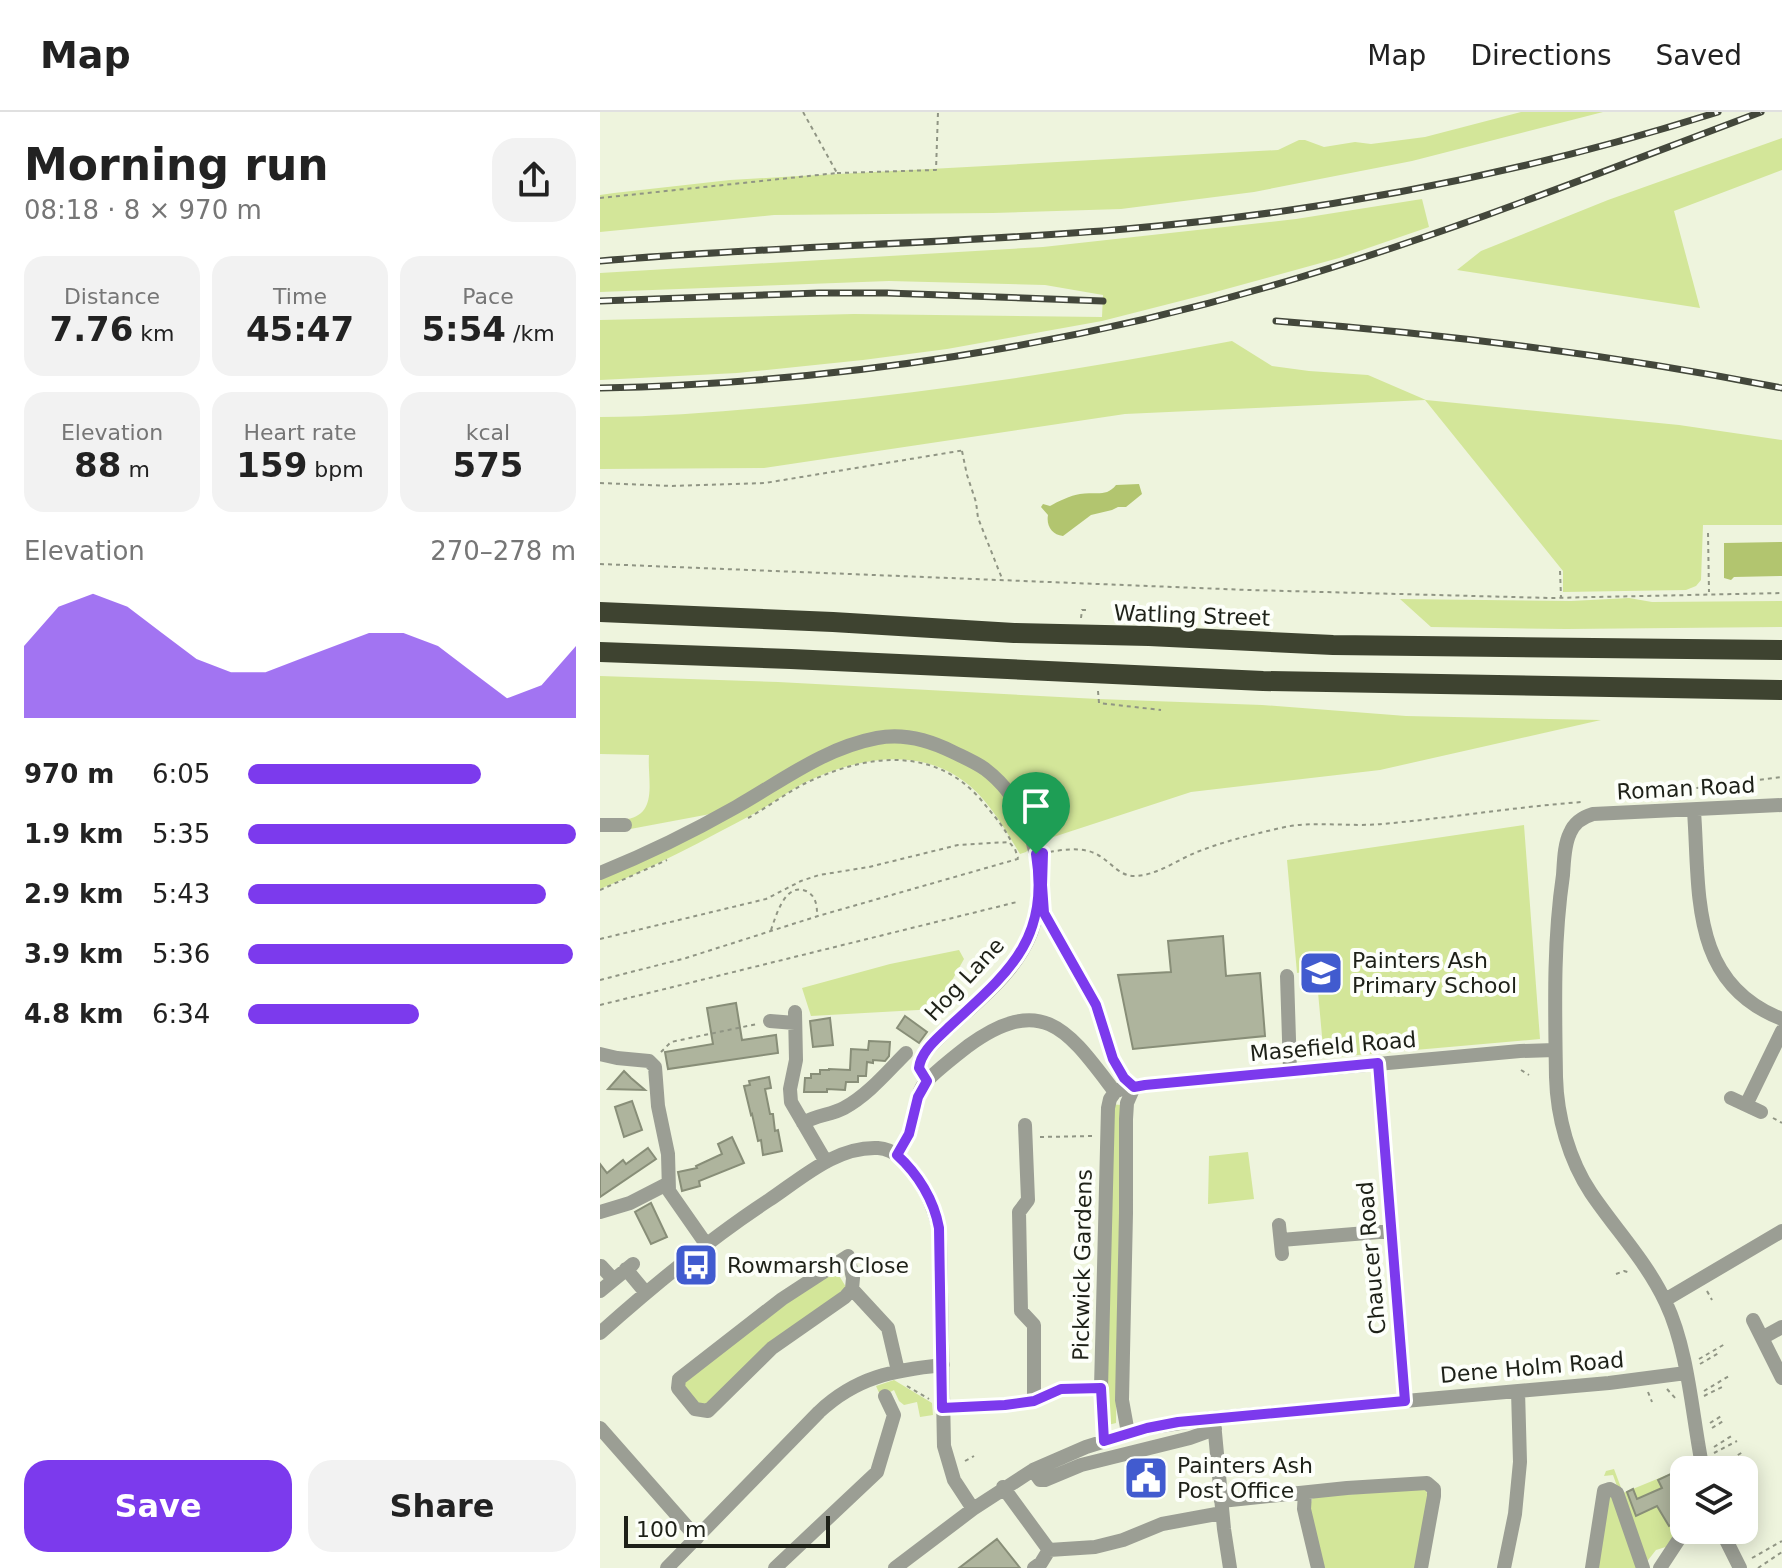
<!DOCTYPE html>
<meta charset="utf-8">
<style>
body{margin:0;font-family:"DejaVu Sans",sans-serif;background:#f2f2f2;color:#222;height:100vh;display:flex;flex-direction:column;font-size:30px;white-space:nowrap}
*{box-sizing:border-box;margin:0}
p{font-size:26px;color:#767676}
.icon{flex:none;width:44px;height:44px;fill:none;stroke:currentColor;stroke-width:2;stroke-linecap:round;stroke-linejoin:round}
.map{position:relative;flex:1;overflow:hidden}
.details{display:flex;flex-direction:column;background:#fff;width:600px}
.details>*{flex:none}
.fabs{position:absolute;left:1070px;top:1344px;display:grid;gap:16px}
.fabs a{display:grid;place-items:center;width:88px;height:88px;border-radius:16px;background:#fff;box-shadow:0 4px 20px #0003;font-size:40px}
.scale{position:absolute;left:24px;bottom:20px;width:206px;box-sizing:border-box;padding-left:8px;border:4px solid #1e2118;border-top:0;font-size:22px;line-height:28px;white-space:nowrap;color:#1e2118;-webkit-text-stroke:6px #fdfffa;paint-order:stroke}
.pin{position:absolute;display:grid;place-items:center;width:68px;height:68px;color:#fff;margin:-82px -34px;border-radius:50% 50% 50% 0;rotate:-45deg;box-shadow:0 0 8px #0007}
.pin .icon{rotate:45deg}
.round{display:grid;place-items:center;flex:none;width:84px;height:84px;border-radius:24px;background:#f2f2f2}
.headline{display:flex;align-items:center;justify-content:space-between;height:136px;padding:0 24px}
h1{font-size:44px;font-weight:800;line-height:60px}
.stats{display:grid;grid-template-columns:repeat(3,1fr);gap:12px;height:136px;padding:8px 24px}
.stats div{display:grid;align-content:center;border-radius:20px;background:#f2f2f2;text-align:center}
.stats b{font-size:34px;font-weight:800}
.stats small{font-size:22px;font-weight:400}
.stats p{font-size:22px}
.chart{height:224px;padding:16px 24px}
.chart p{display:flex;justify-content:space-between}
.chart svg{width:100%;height:144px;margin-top:8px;fill:#7c3aed;opacity:.7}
.cta{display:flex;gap:16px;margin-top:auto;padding:16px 24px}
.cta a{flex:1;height:92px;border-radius:24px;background:#7c3aed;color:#fff;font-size:32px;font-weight:800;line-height:92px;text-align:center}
.cta a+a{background:#f2f2f2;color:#222}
ul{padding:0 24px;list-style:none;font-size:26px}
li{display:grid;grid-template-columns:128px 96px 1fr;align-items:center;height:60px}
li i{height:20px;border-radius:10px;background:#7c3aed}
header{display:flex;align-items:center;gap:48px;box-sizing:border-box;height:112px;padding:0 40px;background:#fff;border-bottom:2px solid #e0e0e0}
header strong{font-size:38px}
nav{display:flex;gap:44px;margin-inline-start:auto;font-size:28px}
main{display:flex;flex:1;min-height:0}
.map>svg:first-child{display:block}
.green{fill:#d3e699}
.water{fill:#b2c56f}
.building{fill:#aeb49d;stroke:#888e78;stroke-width:2}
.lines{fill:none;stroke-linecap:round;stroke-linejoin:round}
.path{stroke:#909584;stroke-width:2;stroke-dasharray:4 4;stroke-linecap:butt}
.minor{stroke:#9b9e94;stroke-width:14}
.highway{stroke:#3e4330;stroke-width:20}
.rail-casing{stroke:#43473b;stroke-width:7}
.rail{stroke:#fdfffa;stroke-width:4;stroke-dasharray:12;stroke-linecap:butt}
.route-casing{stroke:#fff;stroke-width:16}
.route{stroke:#7c3aed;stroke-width:10}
.labels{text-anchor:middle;stroke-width:8;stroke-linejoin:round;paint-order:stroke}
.street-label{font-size:22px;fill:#1e2118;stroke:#fdfffa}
.poi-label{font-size:22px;fill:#1e2118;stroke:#fdfffa;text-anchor:start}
</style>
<header>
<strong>Map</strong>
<nav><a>Map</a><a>Directions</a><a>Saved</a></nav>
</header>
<main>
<section class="details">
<div class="headline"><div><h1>Morning run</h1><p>08:18 · 8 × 970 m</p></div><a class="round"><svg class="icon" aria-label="share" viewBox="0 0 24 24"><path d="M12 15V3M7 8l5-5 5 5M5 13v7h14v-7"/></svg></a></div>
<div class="stats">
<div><p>Distance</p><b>7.76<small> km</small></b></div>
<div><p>Time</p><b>45:47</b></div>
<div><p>Pace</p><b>5:54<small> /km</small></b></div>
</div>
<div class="stats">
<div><p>Elevation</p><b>88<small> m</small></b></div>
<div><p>Heart rate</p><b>159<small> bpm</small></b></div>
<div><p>kcal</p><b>575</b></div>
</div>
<div class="chart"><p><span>Elevation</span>270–278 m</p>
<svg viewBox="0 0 160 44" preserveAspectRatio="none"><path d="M0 44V22L10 10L20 6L30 10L40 18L50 26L60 30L70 30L80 26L90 22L100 18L110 18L120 22L130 30L140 38L150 34L160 22V44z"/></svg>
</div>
<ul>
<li><b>970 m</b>6:05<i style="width:71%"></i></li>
<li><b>1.9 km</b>5:35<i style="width:100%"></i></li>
<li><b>2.9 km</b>5:43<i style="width:91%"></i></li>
<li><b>3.9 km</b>5:36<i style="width:99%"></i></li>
<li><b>4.8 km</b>6:34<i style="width:52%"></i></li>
</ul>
<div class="cta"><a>Save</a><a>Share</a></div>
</section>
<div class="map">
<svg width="1182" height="1456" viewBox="0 0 1182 1456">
<rect width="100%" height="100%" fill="#eef4dd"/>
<path class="green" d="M921,0H1003L812,49L654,80L521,97L393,101L174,103L0,120V83L14,81L130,68L182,65L678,38L699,28H705L724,35L755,30L771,32L825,25Z
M1182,26V58L1074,99L1100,196L857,158L881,139L1008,88Z
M822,87L829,115L739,146L608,182L502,209L347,237L263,248L137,261L0,268V208L254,202L502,205L503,183L445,173L289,169L0,180V161L443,135L696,107Z
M632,229L672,254L709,259L768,263L826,288L1079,313L1182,328V413H1103L1101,468L1096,474L1086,478L963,480V459L825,288L525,302L164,356L0,357V305C68,305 138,298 206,292C349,278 491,256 632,229Z
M1029,486L1052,490L1182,489V515L966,517L831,515L800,487L971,489Z
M0,564L178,570L498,587L662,593L806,604L1001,608L780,658L591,680L438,730L395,661L290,620L121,700L25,718L27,707C59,702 47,666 49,643L0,642Z
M275,630L317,631L378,656L411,690L425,725L421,727L426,726L428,738L426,740L420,742C406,719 391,692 370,674C321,632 254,646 202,672C186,681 171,692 155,701C104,728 53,756 0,777V766L206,656Z
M924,713L940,927L724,946L716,858L697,861L687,748Z
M359,838L364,847L336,897L211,904L202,876L290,852Z
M510,992L521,993L516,1311L504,1314Z
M648,1040L654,1087L608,1092L609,1044Z
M235,1157L246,1175L110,1293L98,1294L82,1275V1267Z
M294,1268L332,1291L333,1303L320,1305L317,1290L304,1293L299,1289L294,1278L281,1285L276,1274Z
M1014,1357L1023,1381L1079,1358L1058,1369L1062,1376L1069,1413L1084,1405V1414L1072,1433L1056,1438L1045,1452L1013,1363L1004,1364L1006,1359Z
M825,1377L828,1383L818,1456H721L708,1400L712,1387L715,1385Z
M1013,1384L1040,1456H995L1008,1385Z"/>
<path class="water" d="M539,372L542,382L526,395H518L512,398L491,403L463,424C452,423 446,414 448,403L441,395L443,392L450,394C457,390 471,383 480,382C494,379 506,386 516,373Z
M1182,430V464L1134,465L1131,468L1124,466V431Z"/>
<path class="building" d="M623,824L626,864L660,861L665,924L533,937L518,863L571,860L568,829Z
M136,891L142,928L176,923L178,941L68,957L65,940L113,932L107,896Z
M305,904L327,920L319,931L297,916Z
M230,906L233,933L213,935L210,909Z
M269,929L290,930L289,944L285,949L273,948V951L267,950L266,964H258V970H246L245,978L227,977V980H204L205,966H211V962H220V958H229V957L250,958L251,937L268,938Z
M24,959L31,966L45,978L8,977Z
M169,965L171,976L165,977L170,1002H173L175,1019L178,1018L182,1039L163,1043L161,1028L158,1029L152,1002L151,1003L144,974L150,973L149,969Z
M32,989L42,1018L24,1025L15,995Z
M132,1025L144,1051L99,1069L100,1074L82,1079L78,1060L97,1056L96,1054L122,1042L118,1032Z
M48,1036L56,1047L0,1085V1052L7,1061L23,1048L26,1052Z
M51,1091L67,1125L51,1132L35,1100Z
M1077,1359L1084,1376V1405L1069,1414L1057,1394L1036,1404L1027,1380L1033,1377L1037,1387L1062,1376L1058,1368Z
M397,1427L420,1456H359Z"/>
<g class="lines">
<path class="path" d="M237,61L336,58L338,0
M0,86L237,61L203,0
M362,339L367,363L376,390L378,406L403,469
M0,371L72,374L165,371L365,338
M1108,421L1109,480
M0,452L648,478L950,486L1182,481
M960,459L961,485
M481,506L482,498H489
M498,579L499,591L561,598
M1025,685L1182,665
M148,706C168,695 186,681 206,671C266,642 335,633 382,689C393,703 403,713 411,729
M450,740C465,737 485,735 498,743C511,750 519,764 534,764C556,764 577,748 597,740C625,729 654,722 685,715C714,709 751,715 782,712C849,706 915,695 982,690
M0,778L67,748
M450,811L496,893L513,947L520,960
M171,818C176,804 185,770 206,779C215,783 217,792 217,801
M0,827L166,787L201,769L219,763L269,755L358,733L409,730L415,737L418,746
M0,868L86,846L218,804L421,746
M0,893L417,790
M61,940L71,930L157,912
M921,958L929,963
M1173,1006L1182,1011
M440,1025L494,1024
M1016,1162L1024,1159L1031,1161
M1107,1179L1112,1188
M1099,1247L1125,1232
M1100,1252L1119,1241
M307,1274L329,1287
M1067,1277L1076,1287
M1104,1279L1129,1264
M1048,1280L1052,1290
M1104,1284L1124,1274
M1110,1311L1123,1303
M1112,1316L1125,1308
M1114,1335L1133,1323
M1114,1341L1137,1329
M365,1349L374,1344
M1117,1355L1143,1340
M1127,1358L1146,1346
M1152,1446L1182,1429
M1158,1456L1182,1440"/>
<path class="minor" d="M1094,699C1100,780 1089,871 1182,907
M0,713H25
M0,761C47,742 92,720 136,695C182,669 224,636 277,626C303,621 329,628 353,640C363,645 375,650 385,657C422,685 441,734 438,780C437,794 436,808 431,821C411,872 357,902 323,943L319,956L327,969
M687,864L690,959
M195,900L196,948L190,977L191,990L226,1050
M170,909L195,911
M0,942L17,946L49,949L55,955L58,994L68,1042L69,1079L106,1132
M778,951L805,1289
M515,980L523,976L545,973L920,939L955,938
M1131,986L1161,1000
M1146,993L1182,919
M203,1011C217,1003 231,1003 244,996C268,983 287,960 306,941
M425,1013L428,1088L419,1100L421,1199L434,1213V1289
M297,1043C301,1036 306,1029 309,1022C315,1007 314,989 322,975C327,966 359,941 368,934C444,879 469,920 515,980
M0,1100L30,1091L67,1072
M679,1113L682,1142
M681,1128L791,1119
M1,1154L13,1167
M26,1157L46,1181
M252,1177L253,1166L248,1144L182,1187L79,1267L78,1276L95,1297L108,1299L172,1236L245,1185L252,1177L288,1216L298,1259
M0,1179L33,1152
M1065,1188L1182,1119
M1153,1208L1182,1266
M0,1221C54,1173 109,1127 169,1088C202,1066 236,1034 278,1036C312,1038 338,1098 340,1127L344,1334L354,1368L373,1397
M1162,1226L1182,1215
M342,1296L405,1293L434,1289L461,1277L501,1276
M614,1310L624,1417L630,1456
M0,1316L97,1426
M528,1321L522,1288L526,1101V1007L527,991L534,975
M504,1329L501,1276L508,996L510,987L515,980
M433,1358L440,1368H445L481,1353L590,1326L615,1317
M1103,1358C1092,1305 1089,1240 1066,1191C1047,1150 1016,1118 991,1081C969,1048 957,1005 956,965C955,897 953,831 963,763C964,750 964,733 970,721C974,711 983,705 993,702L1182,693
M403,1375L449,1438L441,1451L434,1456
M705,1381L704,1397L718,1456
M621,1389L747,1376L827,1371L834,1377V1384L821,1456
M1121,1418L1140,1456
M449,1438L495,1435L523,1428L562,1412L622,1401
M67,1456L219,1300C256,1265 294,1258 343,1253
M175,1456L277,1360L294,1303L285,1284
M295,1456L373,1397L433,1358L486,1335L547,1316L613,1306L1009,1271L1086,1261
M904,1456L915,1402L920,1350L918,1279
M992,1456L1004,1379L1010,1377L1017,1381L1043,1456
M1060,1456L1085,1418"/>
<path class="highway" d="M0,500L233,510L414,521L549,524L733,533L1182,538
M0,540L191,547L663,569L1182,578"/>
<g class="rail-casing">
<path id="rail" d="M0,149C175,134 351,132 525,117C726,100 926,61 1118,0
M0,189L219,181H287L503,189
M676,209C846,222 1015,243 1182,276
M0,276C236,271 475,234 701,165C857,118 1009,57 1161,0"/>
</g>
<use href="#rail" class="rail"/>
</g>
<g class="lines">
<g class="route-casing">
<path id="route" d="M443,741L442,773L444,801L496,893L513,947L524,966L534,975L545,973L778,951L805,1289L578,1310L547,1316L504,1329L501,1276L461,1277L434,1289L405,1293L342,1296L339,1116C334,1088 318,1062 297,1043L309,1022L318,985L327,969L319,956C321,939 337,927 348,916C406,862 450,830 436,742Z"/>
</g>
<use href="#route" class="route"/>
</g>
<defs>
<g id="school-square" transform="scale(2.3)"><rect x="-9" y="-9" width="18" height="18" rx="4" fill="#415bcf" stroke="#fdfffa"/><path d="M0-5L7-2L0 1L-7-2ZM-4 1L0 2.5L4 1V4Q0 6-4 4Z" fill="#fff"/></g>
<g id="bus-square" transform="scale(2.3)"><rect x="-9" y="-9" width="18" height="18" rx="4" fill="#415bcf" stroke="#fdfffa"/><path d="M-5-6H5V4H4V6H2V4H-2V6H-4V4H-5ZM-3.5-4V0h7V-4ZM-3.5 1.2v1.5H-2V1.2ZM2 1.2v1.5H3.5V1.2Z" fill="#fff"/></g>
<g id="civic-square" transform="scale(2.3)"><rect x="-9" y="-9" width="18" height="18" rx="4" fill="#415bcf" stroke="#fdfffa"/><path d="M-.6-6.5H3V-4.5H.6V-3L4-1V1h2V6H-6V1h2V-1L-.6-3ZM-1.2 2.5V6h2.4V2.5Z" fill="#fff"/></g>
</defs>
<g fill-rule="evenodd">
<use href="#school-square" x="721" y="861"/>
<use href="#bus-square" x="96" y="1153"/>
<use href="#civic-square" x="546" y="1366"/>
</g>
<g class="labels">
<g class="street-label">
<text transform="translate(592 503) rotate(2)" y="8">Watling Street</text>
<text transform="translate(1086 676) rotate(-3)" y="8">Roman Road</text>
<text transform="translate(364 867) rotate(-47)" y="8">Hog Lane</text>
<text transform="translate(733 934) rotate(-5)" y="8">Masefield Road</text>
<text transform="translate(771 1146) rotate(-95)" y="8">Chaucer Road</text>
<text transform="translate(482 1153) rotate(-89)" y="8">Pickwick Gardens</text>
<text transform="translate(932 1255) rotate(-5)" y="8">Dene Holm Road</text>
</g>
<g class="poi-label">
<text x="752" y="856">Painters Ash<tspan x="752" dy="25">Primary School</tspan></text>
<text x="127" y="1161">Rowmarsh Close</text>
<text x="577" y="1361">Painters Ash<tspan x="577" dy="25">Post Office</tspan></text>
</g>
</g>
</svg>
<div class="fabs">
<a><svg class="icon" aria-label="layers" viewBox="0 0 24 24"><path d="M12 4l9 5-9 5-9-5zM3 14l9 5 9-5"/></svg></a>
</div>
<div class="scale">100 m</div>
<div class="pin" style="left:436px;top:742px;background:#1e9e55"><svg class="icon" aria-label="arrive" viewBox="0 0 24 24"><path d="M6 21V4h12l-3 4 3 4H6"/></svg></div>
</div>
</main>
